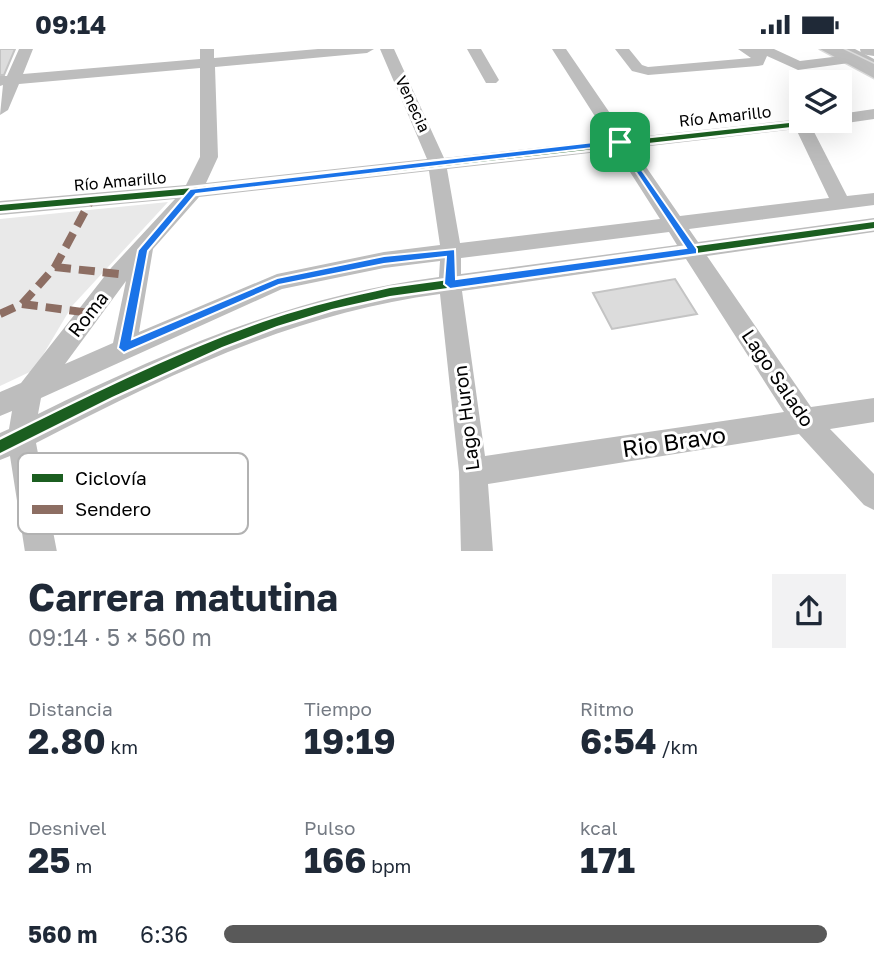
<!DOCTYPE html>
<html lang="es">
<meta charset="utf-8">
<style>
body{margin:0;font-family:"Golos Text",sans-serif;background:#f2f2f3;color:#1f2937;height:100vh;display:flex;flex-direction:column;font-size:26px;white-space:nowrap}
*{box-sizing:border-box;margin:0}
p{font-size:23px;color:#747a83}
.icon{flex:none;width:38px;height:38px;fill:none;stroke:currentColor;stroke-width:2;stroke-linecap:round;stroke-linejoin:round}
.map{position:relative;height:502px;overflow:hidden}
.side{display:flex;flex-direction:column;background:#fff;flex:1}
.side>*{flex:none}
.buttons{position:absolute;left:789px;top:21px;display:grid;gap:14px}
.buttons a{display:grid;place-items:center;width:63px;height:63px;border-radius:0px;background:#fff;box-shadow:0 7px 28px #0002;font-size:35px}
.pin{position:absolute;display:grid;place-items:center;width:60px;height:60px;color:#fff;margin:-30px;border-radius:14px;box-shadow:0 4px 10px #0006}
.round{display:grid;place-items:center;flex:none;width:74px;height:74px;border-radius:0px;background:#f2f2f3}
.overview{display:flex;align-items:center;justify-content:space-between;height:119px;padding:0 28px}
h1{font-size:38px;font-weight:700;line-height:52px}
.metrics{display:grid;grid-template-columns:repeat(3,1fr);gap:10px;height:119px;padding:7px 28px}
.metrics div{display:grid;align-content:center}
.metrics b{font-size:35px;font-weight:700}
.metrics small{font-size:19px;font-weight:400}
.metrics p{font-size:19px}
ul{padding:0 28px;list-style:none;font-size:23px}
li{display:grid;grid-template-columns:112px 84px 1fr;align-items:center;height:52px}
li i{height:18px;border-radius:9px;background:#595959}
.status{display:flex;justify-content:space-between;align-items:center;height:49px;padding:0 35px;background:#fff;direction:ltr}
.status svg{height:19px;fill:currentColor}
.map>svg:first-child{display:block}
.green{fill:#e9e9e9}
.lines{fill:none;stroke-linecap:round;stroke-linejoin:round}
.canal{fill:#bbb;fill-rule:evenodd}
.building{fill:#dcdcdc;stroke:#c4c4c4;stroke-width:2}
.major-casing{stroke:#dbdbdb;stroke-width:3}
.minor{fill:#bdbdbd;fill-rule:evenodd}
.major{fill:#bdbdbd;fill-rule:evenodd}
.quiet{stroke:#8d6e63;stroke-width:8;stroke-dasharray:16 8;stroke-linecap:butt}
.cycleway-casing{stroke:#fff;stroke-width:5}
.cycleway{fill:#1b5e20;fill-rule:evenodd}
.route{fill:#1a73e8;stroke:#fff;stroke-width:2;fill-rule:evenodd}
.labels{text-anchor:middle;stroke-width:6;stroke-linejoin:round;paint-order:stroke}
.far-street-label{font-size:16px;fill:#000;stroke:#fff}
.street-label{font-size:19px;fill:#000;stroke:#fff}
.near-street-label{font-size:23px;fill:#000;stroke:#fff}
.key{fill:#fff;stroke:#b2b2b2;stroke-width:2}
.key-label{font-size:19px;fill:#000}
</style>
<div class="status"><b>09:14</b><svg viewBox="0 0 49 12"><path d="M0 12V9h3v3zM5 12V6h3v6zM10 12V3h3v9zM15 12V0h3v12zM26 1h20v11H26zM47 4h2v5h-2z"/></svg></div>
<div class="map">
<svg width="874" height="503" viewBox="0 0 874 503">
<rect width="100%" height="100%" fill="#fff"/>
<path class="green" d="M168,153L72,257L34,321L0,337V170Z"/>
<g class="lines">
<path class="canal" d="M838,0H855L874,10V19Z"/>
</g>
<path class="building" d="M0,0H15L4,26H0Z
M675,230L697,265L612,280L593,244Z"/>
<g class="lines">
<g class="major-casing">
<path id="major" d="M820,0H843L874,15V29Z"/>
</g>
<path class="minor" d="M19,0H33L23,25L200,10V0H214V9L318,0H374L367,4L215,18L218,108L206,134L427,110L380,0H394L444,109L610,91L552,0H566L627,89L802,70L840,72V65L874,60V70L812,79L847,147L874,144V156L689,180L698,193L874,169V183L707,207L811,358L874,349V373L830,380L874,425V461L864,456L799,385L488,435L493,503H461L459,423L440,245C294,264 166,327 36,394L57,503H25L10,407L0,411V384L9,380L12,362L0,367V343L21,334L111,219L175,150L0,166V152L186,136L200,108V19L19,35L8,61L0,66L3,36L0,37V27H7ZM796,80L829,149L680,167L633,99ZM616,101L660,170L460,194L447,120ZM429,122L440,196L384,203L277,225L139,283L153,200L199,148ZM669,183L677,196L461,225V209ZM686,210L784,363L485,407L462,242ZM440,212L439,228C296,246 167,302 38,365L41,349L282,240L384,219ZM126,232L113,294L65,315Z
M467,0H481L499,31L496,34H486Z
M615,0H629L642,16L648,18L751,9L738,0H774L800,12L849,6L856,10L849,14L798,21L767,7L763,16L758,17L648,26L632,22Z
M860,0H874V7L861,5Z"/>
<use href="#major" class="major"/>
<path class="quiet" d="M55,218L119,225
M22,255L55,218L92,149
M0,265L22,255L90,264"/>
<g class="cycleway-casing">
<path id="cycleway" d="M808,72H831L827,74L193,145L0,162V156L193,139Z
M874,173V179L390,247L332,260L277,277L222,298L112,348L0,404V391C89,347 178,302 272,270C311,257 350,248 390,239Z"/>
</g>
<use href="#cycleway" class="cycleway"/>
</g>
<path class="route" d="M620,90L697,200V205L450,240L444,235L446,208L384,215L279,236L128,302L124,304L118,299L138,201L190,140ZM618,96L686,199L456,230L455,200L384,207L277,229L132,290L148,202L196,145Z"/>
<g class="labels">
<g class="far-street-label">
<text transform="translate(413 55) rotate(65)" y="6">Venecia</text>
<text transform="translate(725 67) rotate(-6)" y="6">Río Amarillo</text>
<text transform="translate(120 132) rotate(-5)" y="6">Río Amarillo</text>
</g>
<g class="street-label">
<text transform="translate(88 265) rotate(-52)" y="7">Roma</text>
<text transform="translate(778 329) rotate(56)" y="7">Lago Salado</text>
<text transform="translate(466 369) rotate(-97)" y="7">Lago Huron</text>
</g>
<g class="near-street-label">
<text transform="translate(674 393) rotate(-8)" y="8">Rio Bravo</text>
</g>
</g>
<rect x="18" y="404" width="230" height="81" rx="10" class="key"/>
<rect x="32" y="425" width="31" height="8" fill="#1b5e20"/>
<rect x="32" y="456" width="31" height="9" fill="#8d6e63"/>
<g class="key-label">
<text x="75" y="436">Ciclovía</text>
<text x="75" y="467">Sendero</text>
</g>
</svg>
<div class="buttons">
<a><svg class="icon" aria-label="layers" viewBox="0 0 24 24"><path d="M12 4l9 5-9 5-9-5zM3 14l9 5 9-5"/></svg></a>
</div>
<div class="pin" style="left:620px;top:93px;background:#1e9e55"><svg class="icon" aria-label="arrive" viewBox="0 0 24 24"><path d="M6 21V4h12l-3 4 3 4H6"/></svg></div>
</div>
<section class="side">
<div class="overview"><div><h1>Carrera matutina</h1><p>09:14 · 5 × 560 m</p></div><a class="round"><svg class="icon" aria-label="share" viewBox="0 0 24 24"><path d="M12 15V3M7 8l5-5 5 5M5 13v7h14v-7"/></svg></a></div>
<div class="metrics">
<div><p>Distancia</p><b>2.80<small> km</small></b></div>
<div><p>Tiempo</p><b>19:19</b></div>
<div><p>Ritmo</p><b>6:54<small> /km</small></b></div>
</div>
<div class="metrics">
<div><p>Desnivel</p><b>25<small> m</small></b></div>
<div><p>Pulso</p><b>166<small> bpm</small></b></div>
<div><p>kcal</p><b>171</b></div>
</div>
<ul>
<li><b>560 m</b>6:36<i style="width:97%"></i></li>
</ul>
</section>
